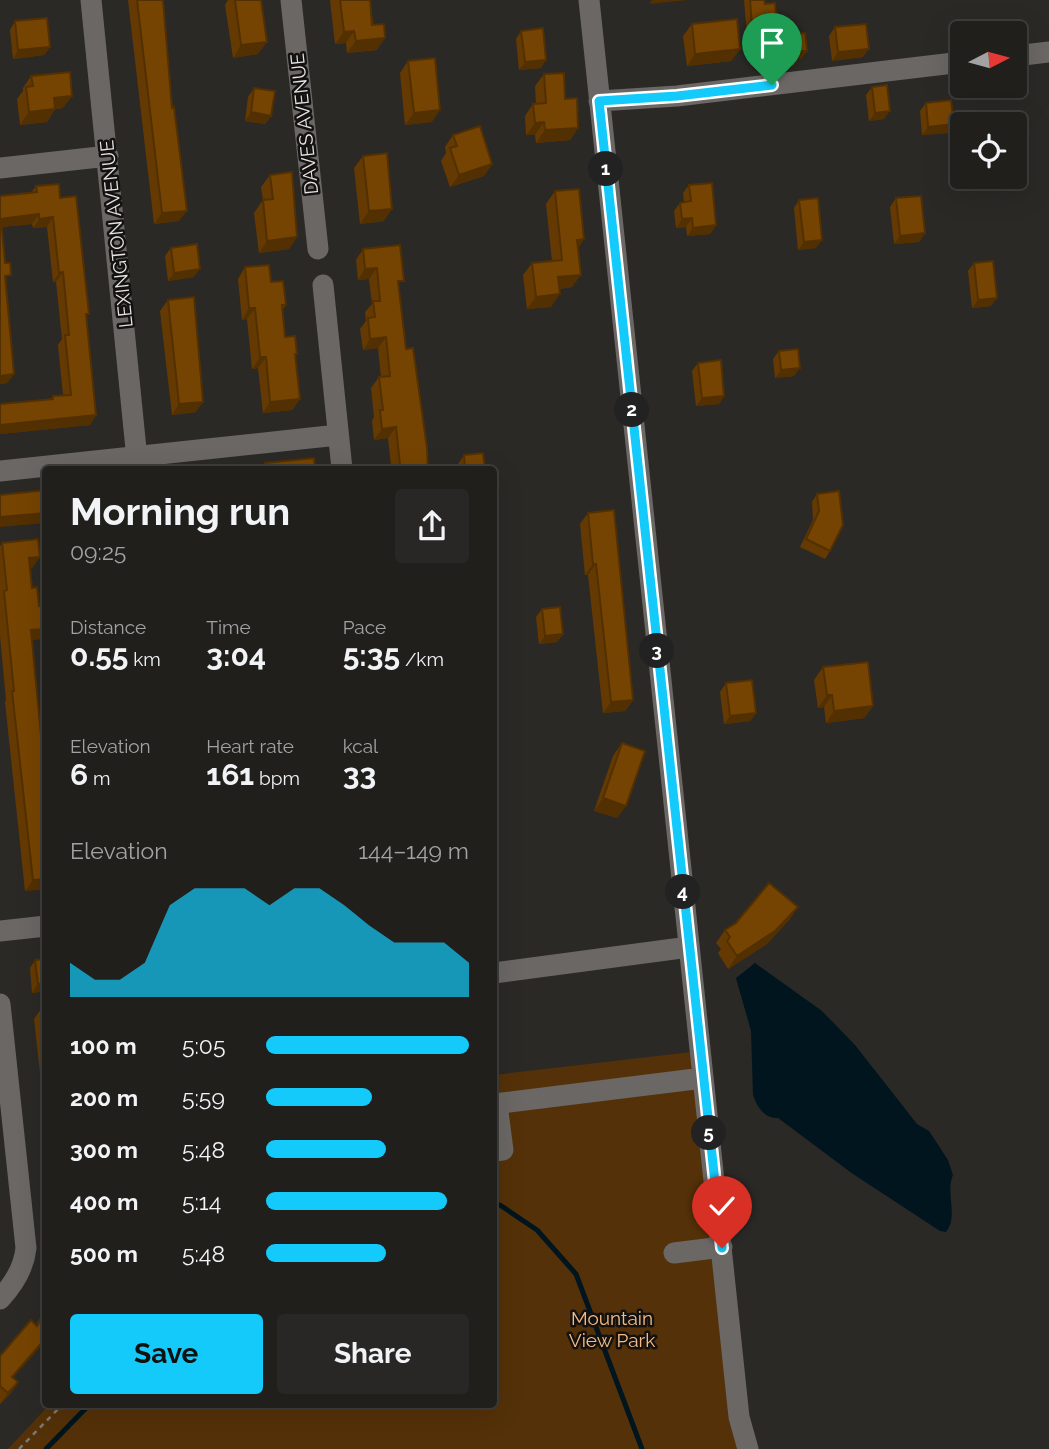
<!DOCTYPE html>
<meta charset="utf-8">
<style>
body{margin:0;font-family:Raleway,sans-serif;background:#282725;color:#f1f3f6;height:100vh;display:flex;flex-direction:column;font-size:26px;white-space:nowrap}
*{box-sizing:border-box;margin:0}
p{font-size:23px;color:#a2a2a3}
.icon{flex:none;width:38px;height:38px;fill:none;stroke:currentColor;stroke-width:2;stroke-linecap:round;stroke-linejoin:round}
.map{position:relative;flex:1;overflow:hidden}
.sheet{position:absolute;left:42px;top:466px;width:455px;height:942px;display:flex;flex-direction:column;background:#201f1c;border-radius:7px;box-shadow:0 7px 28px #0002,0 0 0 2px #3d3d3b}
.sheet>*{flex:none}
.needle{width:46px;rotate:84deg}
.buttons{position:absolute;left:950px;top:21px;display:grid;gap:14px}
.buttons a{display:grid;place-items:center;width:77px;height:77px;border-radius:7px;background:#201f1c;box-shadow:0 7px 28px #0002,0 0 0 2px #3d3d3b;font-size:35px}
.pin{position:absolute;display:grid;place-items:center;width:60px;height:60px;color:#fff;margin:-72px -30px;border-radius:50% 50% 50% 0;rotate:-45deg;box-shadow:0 0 7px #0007}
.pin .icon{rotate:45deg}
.km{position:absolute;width:35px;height:35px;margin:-18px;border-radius:50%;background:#222;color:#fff;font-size:19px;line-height:35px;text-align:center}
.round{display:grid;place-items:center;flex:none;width:74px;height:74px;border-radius:7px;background:#282725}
.head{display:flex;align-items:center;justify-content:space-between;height:119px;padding:0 28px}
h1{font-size:38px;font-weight:700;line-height:52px}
.stats{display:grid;grid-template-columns:repeat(3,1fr);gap:10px;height:119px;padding:7px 28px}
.stats div{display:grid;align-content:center}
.stats b{font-size:30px;font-weight:700}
.stats small{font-size:19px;font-weight:400}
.stats p{font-size:19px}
.chart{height:196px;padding:14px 28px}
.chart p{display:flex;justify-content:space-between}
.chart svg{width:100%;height:126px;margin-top:7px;fill:#14cafb;opacity:.7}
.action{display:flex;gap:14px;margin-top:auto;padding:14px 28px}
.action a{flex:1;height:80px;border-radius:7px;background:#14cafb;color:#111;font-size:28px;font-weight:700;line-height:80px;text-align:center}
.action a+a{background:#282725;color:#f1f3f6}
ul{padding:0 28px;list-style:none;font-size:23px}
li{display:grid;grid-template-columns:112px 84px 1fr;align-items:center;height:52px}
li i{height:18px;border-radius:9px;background:#14cafb}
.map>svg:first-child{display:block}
.green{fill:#543108}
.water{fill:#00151e}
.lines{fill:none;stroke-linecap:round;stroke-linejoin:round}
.stream{stroke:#00151e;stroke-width:5}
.path{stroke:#7b7977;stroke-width:2.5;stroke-dasharray:5 5;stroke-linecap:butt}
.minor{stroke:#6a6764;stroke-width:21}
.wall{fill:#653a02}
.shaded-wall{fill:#533001}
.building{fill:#764402;stroke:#533001;stroke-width:2}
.route-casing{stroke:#fff;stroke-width:14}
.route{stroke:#14cafb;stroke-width:9}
.labels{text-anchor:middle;stroke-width:5;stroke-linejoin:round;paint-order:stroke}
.street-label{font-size:19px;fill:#e6e4e3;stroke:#131211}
.park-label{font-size:19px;fill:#f8bb82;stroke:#131211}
</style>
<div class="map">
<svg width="1049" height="1449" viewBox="0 0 1049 1449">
<rect width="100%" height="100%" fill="#2b2926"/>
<path class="green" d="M700,1051L742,1449H8L50,1404H494V1075Z"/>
<path class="water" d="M755,963L822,1011L855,1045L917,1124L929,1131L948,1160L953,1175C945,1194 959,1216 946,1232L940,1231L853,1174L778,1118C765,1119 757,1107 753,1095L751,1031L736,978Z"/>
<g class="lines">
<path class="stream" d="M494,1205H500L537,1230L576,1274L642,1449
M46,1449L90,1404"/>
<path class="path" d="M19,1449L63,1404"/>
<path class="minor" d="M91,0L138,469
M291,0L318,249
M589,0L739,1417L748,1449
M1015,56L1049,52
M599,101L677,96L962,62
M0,168L108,156
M323,285L342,469
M0,471L338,435
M0,931L46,926
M494,973L689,947
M0,1004L26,1248C24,1268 14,1284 0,1299
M494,1104L703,1078
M494,1151L503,1150L497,1104
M674,1253L722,1247"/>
</g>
<path class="wall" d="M128,0H163L172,108L179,221L154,224Z
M228,0H261L258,54L233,58L225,5Z
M330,0H370L377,50L347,53L346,43L335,44Z
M744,0H764L765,4L778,33L776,36L807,51L801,59H798L794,66L767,68L765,45L767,41L754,43L753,34H747Z
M15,21L50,47L44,55L13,59L10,30Z
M692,24L740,49L731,61L687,66L683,36Z
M835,27L863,57L832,61L829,36Z
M521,31L541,68L519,70L516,39Z
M408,61L432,122L405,125L400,73Z
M544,74L565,99L578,128L570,140L536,143L535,135H526L525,116L533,104H536L535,86Z
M31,76L63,108L55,109L47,122L20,125L17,99L23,91V88Z
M872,87L884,119L869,121L866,95Z
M254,88L271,116L265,124L245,121L248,97Z
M926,103L948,133L922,135L920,111Z
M453,135L492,164L484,176L450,187L441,161L446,153L445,147Z
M363,156L384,221L360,224L354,168Z
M270,175L297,237L289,249L259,253L254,213L263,200L261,187Z
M689,185L716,225L710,234L687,236L686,227L676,228L674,211L680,203L684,202L683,193Z
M36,186L60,198L86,318L96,415L90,425L0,434V404L51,399L53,396L63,395L58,345L62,339L56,282H53L47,227L33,228L32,224L2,227L14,374L7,383L0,384V196L31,193Z
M555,191L584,239L578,248L572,287L559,289L551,307L527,309L523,275L532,263L552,261L546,204Z
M896,198L925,233L919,242L894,244L890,207Z
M799,200L816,248L798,250L794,208Z
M171,248L194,277L168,281L165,256Z
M363,249L399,288L406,349L428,469H387L389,466H391L388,438L374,440L372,421L374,417L371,388L379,377H381L378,348L363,350L360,329L366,321L365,312L372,304L369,279L358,280L356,260Z
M974,263L991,306L972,308L968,271Z
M245,267L271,282L286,305L282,310L285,337L297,354L295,356L300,399L292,410L263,413L258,368L252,369L247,319L242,320L238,279Z
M168,300L196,412L172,415L160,311Z
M779,351L794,376L775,378L773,359Z
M698,363L724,396L719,404L696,406L692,371Z
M464,455L485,469H459L458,464Z
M817,494L830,551L825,559L800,547L813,520L812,502Z
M588,513L633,700L625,711L603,713L588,575H585L580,524Z
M2,543L40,557L32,568H30L32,588L41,639L32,640L46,788V889L25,891L5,702L6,700L0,636V546Z
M542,609L563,634L557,642L539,644L536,617Z
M823,667L873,706L864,718L826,723L824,707L818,708L814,680Z
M726,683L756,713L750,721L724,724L720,692Z
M622,743L617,818L594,811L613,756Z
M798,907L789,920L767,944L728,969L718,953L721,949L716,943L725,930Z
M35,960L46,991L32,993L30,968Z
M41,1009H46V1127L34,1019Z
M46,1307V1340L13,1377L18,1382L11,1393L0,1404V1356L36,1325Z"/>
<path class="shaded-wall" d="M652,0H688L649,4Z
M759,26L753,34H747L752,27Z
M354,31L346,43L335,44L344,32Z
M778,33L773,41L771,36L767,41L754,43L760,35Z
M385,38L377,50L347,53L356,41Z
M267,42L258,54L233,58L241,45Z
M50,47L44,55L13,59L18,50Z
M740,49L731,61L687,66L695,54Z
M869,49L863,57L832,61L838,52Z
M799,51H807L801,59H798L794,66L767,68L773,60Z
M546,60L541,68L519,70L525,62Z
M72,96L63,108L45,110L54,98Z
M55,109L47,122L20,125L29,112Z
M440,110L432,122L405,125L414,113Z
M890,111L884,119L869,121L875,113Z
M251,112L271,116L265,124L245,121Z
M544,122L535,135H526L535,123Z
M954,124L948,133L922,135L928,127Z
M578,128L570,140L536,143L545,130Z
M492,164L484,176L450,187L459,175Z
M392,209L384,221L360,224L369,211Z
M187,211L179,221L154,224L162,213Z
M39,214L32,224L0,227L1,219Z
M53,217L47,227L33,228L39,219Z
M692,218L686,227L676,228L682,219Z
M716,225L710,234L687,236L693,228Z
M925,233L919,242L894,244L900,236Z
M297,237L289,249L259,253L267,241Z
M584,239L575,251L577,240Z
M822,240L816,248L798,250L804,242Z
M377,268L369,279L358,280L365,269Z
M200,269L194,277L168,281L174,273Z
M63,272L56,282H53L59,273Z
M581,275L572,287L549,290L558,277Z
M560,294L551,307L527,309L536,297Z
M997,298L991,306L972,308L978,300Z
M249,308H255L247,319L242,320Z
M386,337L378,348L363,350L370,339Z
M260,357H266L258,368L252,369Z
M800,368L794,376L775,378L781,370Z
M14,374L7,383L0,384V376Z
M724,396L719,404L696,406L702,398Z
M300,399L292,410L263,413L270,402Z
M203,402L196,412L172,415L179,404Z
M96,415L90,425L0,434V425Z
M396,427L388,438L374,440L382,429Z
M46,513V523L0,527V517Z
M40,557L32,568L22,569L29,558Z
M593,564H596L588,575H585Z
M46,629V634L41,639L23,641L31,630Z
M563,634L557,642L539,644L545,636Z
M827,695H832L824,707L818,708Z
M633,700L625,711L603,713L611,702Z
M873,706L864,718L826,723L834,711Z
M756,713L750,721L724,724L730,716Z
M603,798L626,806L617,818L594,811Z
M46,879V889L25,891L33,880Z
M798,907L789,920L767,944L728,969L737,956Z
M46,983V991L32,993L38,984Z
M46,1338V1340L5,1387L12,1377Z
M18,1382L11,1393L0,1404L8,1393Z"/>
<path class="building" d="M137,0H163L172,108L174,107L187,211L162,213Z
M235,0H261L267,42L241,45Z
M340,0H370L372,25L384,24L385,38L356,41L354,31L344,32Z
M750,0H764L765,4L775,3L778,33L760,35L759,26L752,27Z
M47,18L50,47L18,50L15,21Z
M737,19L740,49L695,54L692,24Z
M866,24L869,49L838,52L835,27Z
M543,28L546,60L525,62L521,31Z
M805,33L807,51H799V58L773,60L771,36Z
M435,58L440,110L414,113L408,61Z
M70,72L72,96L54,98L55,109L29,112L26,87L33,86L31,76Z
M564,73L565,99L577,98L578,128L545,130L544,122L535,123L533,104L546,103L544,74Z
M887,85L890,111L875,113L872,87Z
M254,88L275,91L271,116L251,112Z
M951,100L954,124L928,127L926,103Z
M480,126L492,164L459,175L450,148L457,146L453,135Z
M387,153L392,209L369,211L363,156Z
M292,172L297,237L267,241L263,200L273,199L270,175Z
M712,183L716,225L693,228L692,218L682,219L680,203L691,201L689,185Z
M59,184L60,198L76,196L89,314H86L96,415L0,425V404L53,399V396L71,395L65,335H69L63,272L59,273L53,217L39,219V214L1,219L5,263H10L11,275L5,276L14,374L0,376V196L37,192L36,186Z
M579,189L584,239L577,240L581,275L558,277L560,294L536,297L532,263L562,260L555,191Z
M921,196L925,233L900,236L896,198Z
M818,198L822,240L804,242L799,200Z
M197,244L200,269L174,273L171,248Z
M400,245L404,281H398L406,349L413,348L427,448L428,469H390L389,466L400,465L396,427L382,429L380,410H383L379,377L390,376L386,337L370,339L368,318L375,317L373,301H380L377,268L365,269L363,249Z
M993,261L997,298L978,300L974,263Z
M269,265L271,282L283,281L286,305H282L285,337L295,336L297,354H295L300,399L270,402L266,357H260L255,308H249L245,267Z
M194,297L203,402L179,404L168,300Z
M798,349L800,368L781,370L779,351Z
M721,360L724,396L702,398L698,363Z
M483,453L485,469H465L464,455Z
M314,458L315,469H266L265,463Z
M46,490V513L0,517V495Z
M839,491L843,525L830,551L806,539L819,511L817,494Z
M614,510L633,700L611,702L596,564H593L588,513Z
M38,539L40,557L29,558L32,588L37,587L39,606L46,605V629L31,630L46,788V879L33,880L12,691H14L4,591L7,590L2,543Z
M560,607L563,634L545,636L542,609Z
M868,662L873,706L834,711L832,695H827L823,667Z
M752,680L756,713L730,716L726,683Z
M622,743L645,751L626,806L603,798Z
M769,883L798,907L775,931L737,956L727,941L730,937L725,930L736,923Z
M46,959V983L38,984L35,960Z
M41,1009H46V1055Z
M46,1310V1338L12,1377L18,1382L8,1393L0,1386V1356L31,1320L37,1326Z"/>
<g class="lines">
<g class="route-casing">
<path id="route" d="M722,1248L599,101L677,96L772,85"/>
</g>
<use href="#route" class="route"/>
</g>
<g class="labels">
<g class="street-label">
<text transform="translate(304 124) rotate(-96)" y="7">DAVES AVENUE</text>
<text transform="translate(116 234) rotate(-96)" y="7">LEXINGTON AVENUE</text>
</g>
<g class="park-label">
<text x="612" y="1325">Mountain<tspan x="612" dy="22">View Park</tspan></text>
</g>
</g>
</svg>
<div class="buttons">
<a><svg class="needle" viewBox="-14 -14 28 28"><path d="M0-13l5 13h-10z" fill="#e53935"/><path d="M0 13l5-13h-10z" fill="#a2a2a3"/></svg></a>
<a><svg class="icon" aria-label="locate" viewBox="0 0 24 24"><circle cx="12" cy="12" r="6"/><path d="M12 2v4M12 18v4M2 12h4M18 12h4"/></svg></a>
</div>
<div class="pin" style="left:772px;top:85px;background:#1e9e55"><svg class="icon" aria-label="arrive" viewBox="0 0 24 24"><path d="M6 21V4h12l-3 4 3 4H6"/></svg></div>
<div class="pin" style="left:722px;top:1248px;background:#d93025"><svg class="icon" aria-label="check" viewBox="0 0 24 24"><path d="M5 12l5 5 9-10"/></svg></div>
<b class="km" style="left:606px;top:169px">1</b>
<b class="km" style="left:632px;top:410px">2</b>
<b class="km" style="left:657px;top:651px">3</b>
<b class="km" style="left:683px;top:892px">4</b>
<b class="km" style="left:709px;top:1133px">5</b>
<section class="sheet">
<div class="head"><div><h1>Morning run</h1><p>09:25</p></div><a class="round"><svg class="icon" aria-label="share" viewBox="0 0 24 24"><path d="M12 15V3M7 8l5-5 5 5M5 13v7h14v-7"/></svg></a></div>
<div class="stats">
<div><p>Distance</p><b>0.55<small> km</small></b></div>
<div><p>Time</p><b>3:04</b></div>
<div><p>Pace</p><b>5:35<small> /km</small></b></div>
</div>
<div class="stats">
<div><p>Elevation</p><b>6<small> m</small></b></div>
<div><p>Heart rate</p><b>161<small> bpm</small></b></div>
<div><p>kcal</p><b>33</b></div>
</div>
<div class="chart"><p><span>Elevation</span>144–149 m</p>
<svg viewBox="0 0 160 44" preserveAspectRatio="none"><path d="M0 44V32L10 38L20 38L30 32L40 12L50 6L60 6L70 6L80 12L90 6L100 6L110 12L120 19L130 25L140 25L150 25L160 32V44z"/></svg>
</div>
<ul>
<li><b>100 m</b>5:05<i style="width:100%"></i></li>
<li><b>200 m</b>5:59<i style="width:52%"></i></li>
<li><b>300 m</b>5:48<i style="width:59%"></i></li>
<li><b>400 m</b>5:14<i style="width:89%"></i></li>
<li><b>500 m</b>5:48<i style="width:59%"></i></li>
</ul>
<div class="action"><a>Save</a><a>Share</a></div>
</section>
</div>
